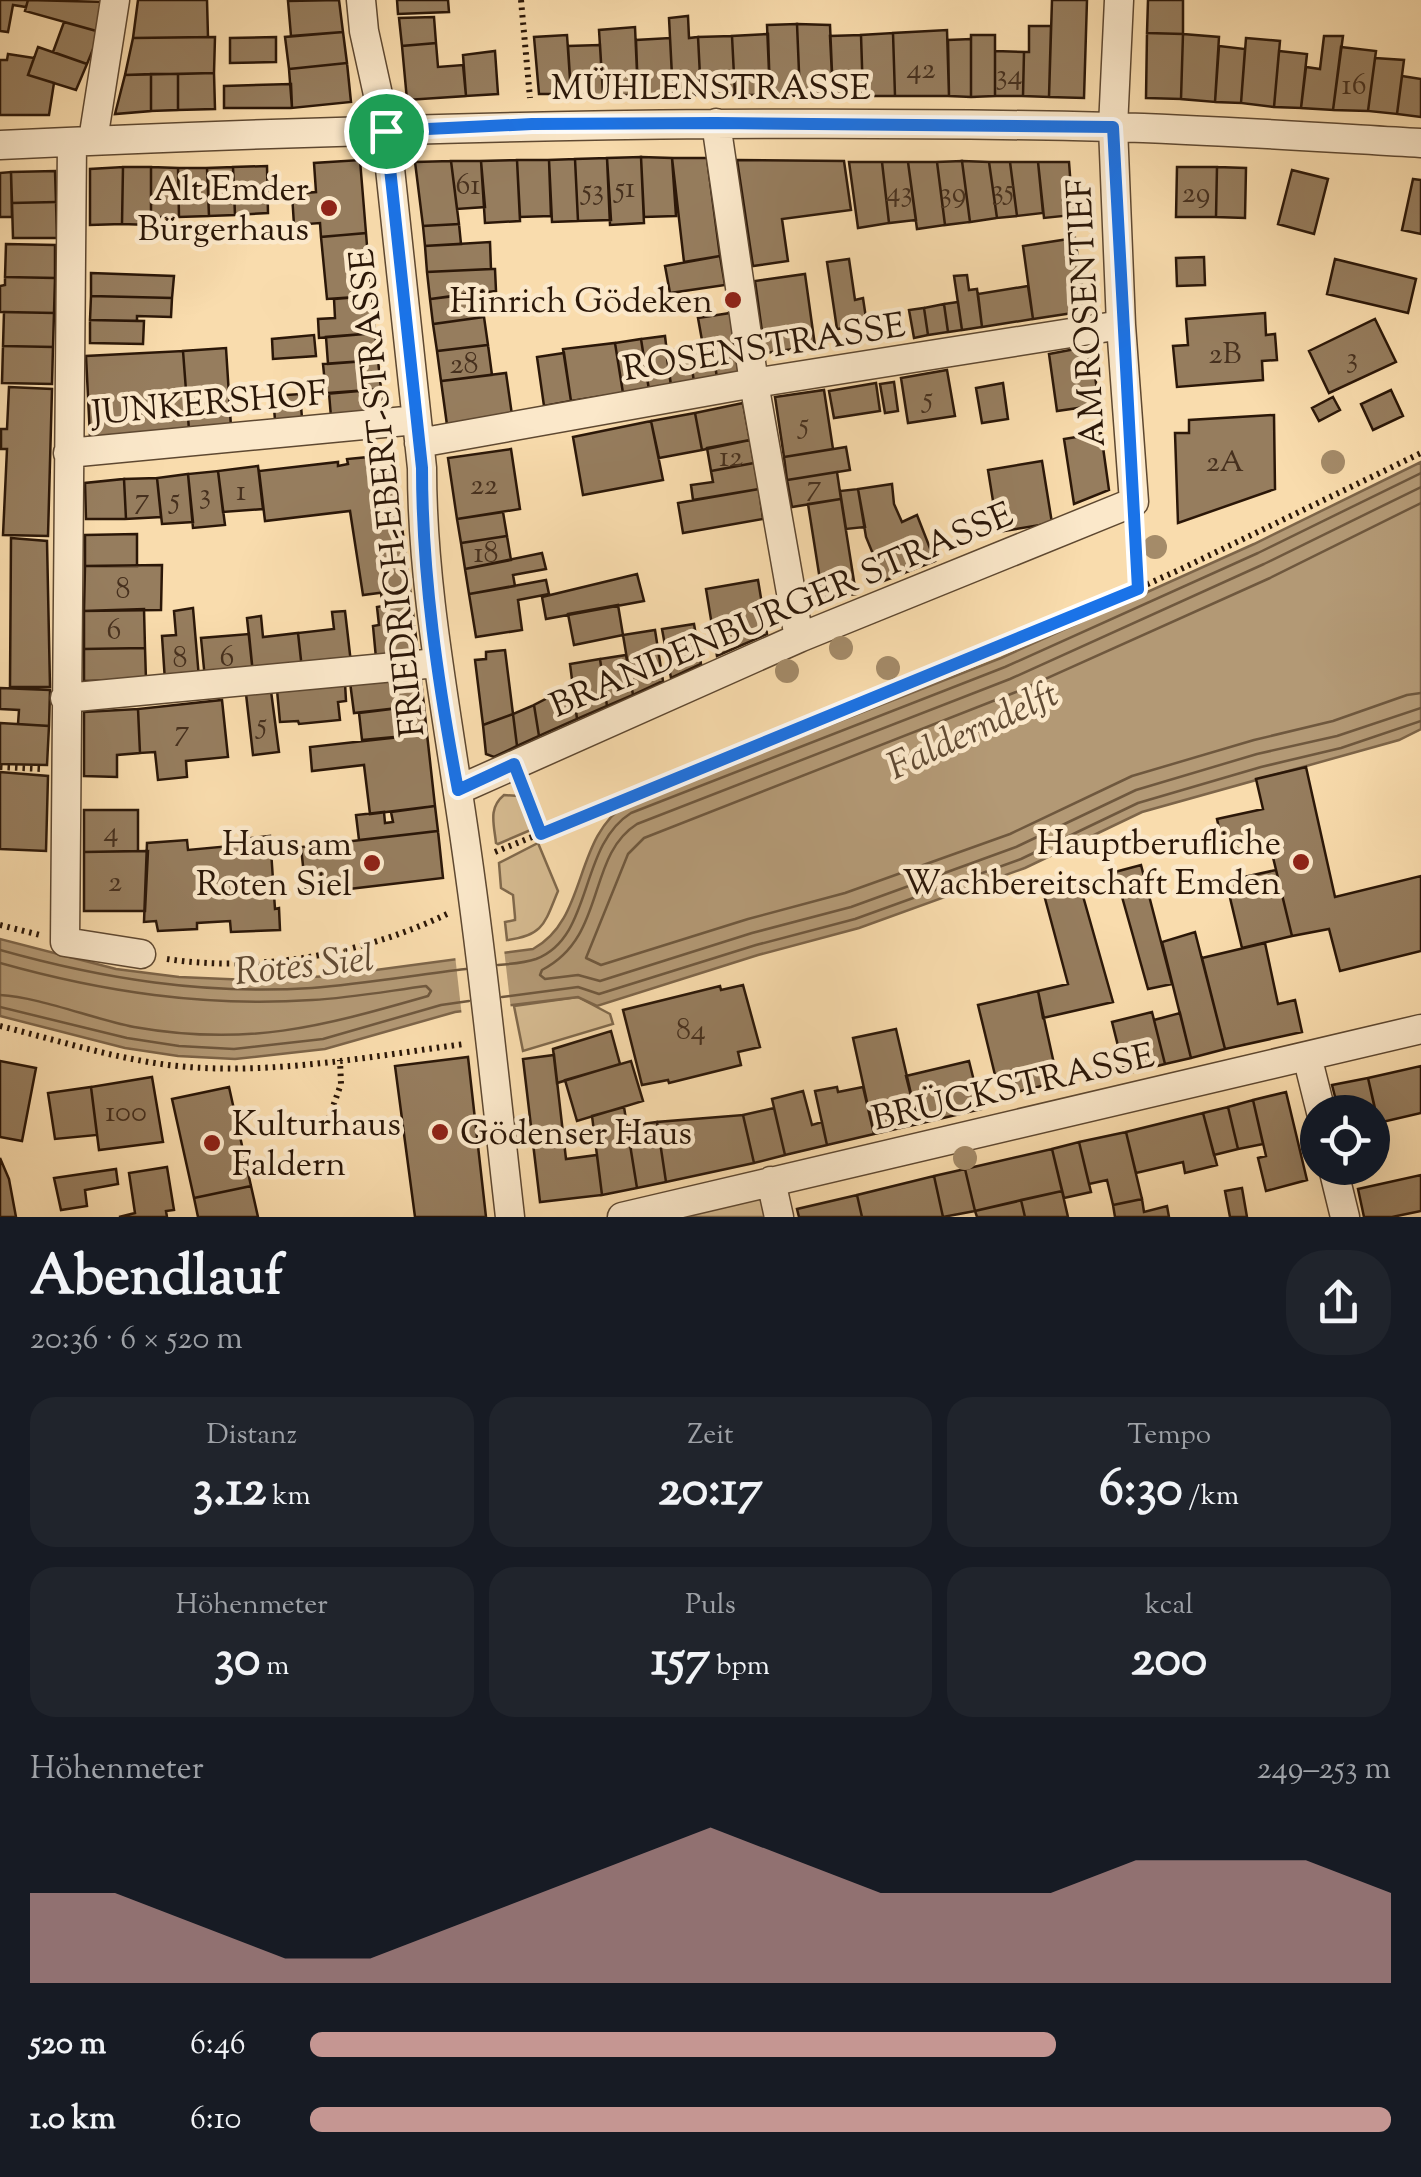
<!DOCTYPE html>
<html lang="de">
<meta charset="utf-8">
<style>
body{margin:0;font-family:"Sorts Mill Goudy",serif;background:#20242c;color:#f1f3f6;height:100vh;display:flex;flex-direction:column;font-size:38px;white-space:nowrap}
*{box-sizing:border-box;margin:0}
p{font-size:32px;color:#9ea1a6}
.icon{flex:none;width:55px;height:55px;fill:none;stroke:currentColor;stroke-width:2;stroke-linecap:round;stroke-linejoin:round}
.map{position:relative;height:1217px;overflow:hidden}
.drawer{display:flex;flex-direction:column;background:#171b24;flex:1}
.drawer>*{flex:none}
.controls{position:absolute;left:1300px;top:1095px;display:grid;gap:20px}
.controls a{display:grid;place-items:center;width:90px;height:90px;border-radius:50%;background:#171b24;box-shadow:0 10px 40px #0002;font-size:50px}
.pin{position:absolute;display:grid;place-items:center;width:85px;height:85px;color:#fff;margin:-42px;border:5px solid #fff;border-radius:50%;box-shadow:0 2px 10px #0007}
.round{display:grid;place-items:center;flex:none;width:105px;height:105px;border-radius:40px;background:#20242c}
.headline{display:flex;align-items:center;justify-content:space-between;height:170px;padding:0 30px}
h1{font-size:55px;font-weight:700;line-height:75px}
.metrics{display:grid;grid-template-columns:repeat(3,1fr);gap:15px;height:170px;padding:10px 30px}
.metrics div{display:grid;align-content:center;border-radius:25px;background:#20242c;text-align:center}
.metrics b{font-size:50px;font-weight:700}
.metrics small{font-size:28px;font-weight:400}
.metrics p{font-size:28px}
.chart{height:280px;padding:20px 30px}
.chart p{display:flex;justify-content:space-between}
.chart svg{width:100%;height:180px;margin-top:10px;fill:#c59692;opacity:.7}
ul{padding:0 30px;list-style:none;font-size:32px}
li{display:grid;grid-template-columns:160px 120px 1fr;align-items:center;height:75px}
li i{height:25px;border-radius:12px;background:#c59692}
.map>svg:first-child{display:block}
.green{fill:#d6bb91;stroke:#80694c;stroke-width:2.5}
.water{fill:#b39975;stroke:#7d6549;stroke-width:2.5}
.pier{fill:#f9dcad}
.lines{fill:none;stroke-linecap:round;stroke-linejoin:round}
.shore{stroke:#6f583e;stroke-width:2.5}
.building{fill:#967d5e;stroke:#2b1708;stroke-width:2.5}
.minor-casing{stroke:#5e4831;stroke-width:31}
.path{stroke:#2b1708;stroke-width:6;stroke-dasharray:2.5 5;stroke-linecap:butt}
.minor{stroke:#fbe8ca;stroke-width:28}
.tree{fill:#a48b69}
.route-casing{stroke:#fff;stroke-width:20}
.route{stroke:#1a73e8;stroke-width:12}
.poi-dot{fill:#8f2418;stroke:#fbe8ca;stroke-width:4}
.labels{text-anchor:middle;stroke-width:9;stroke-linejoin:round;paint-order:stroke}
.number-label{font-size:30px;fill:#46301e}
.street-label{font-size:35px;fill:#2b1708;stroke:#fbe8ca}
.poi-label{font-size:35px;fill:#2b1708;stroke:#fbe8ca;text-anchor:end}
.water-label{font-size:38px;font-style:italic;fill:#614b34;stroke:#fbe8ca}
</style>
<div class="map">
<svg width="1421" height="1217" viewBox="0 0 1421 1217">
<rect width="100%" height="100%" fill="#f9dcad"/>
<filter id="stains"><feTurbulence type="fractalNoise" baseFrequency=".002" numOctaves="4"/><feColorMatrix values="0 0 0 0 .2 0 0 0 0 .09 0 0 0 0 .02 0 0 0 .5 -.17"/></filter>
<radialGradient id="worn" r=".72"><stop offset=".6" stop-color="#630" stop-opacity="0"/><stop offset="1" stop-color="#630" stop-opacity=".3"/></radialGradient>
<path class="green" d="M504,795L519,796L533,829L498,844L496,843C494,824 488,808 504,795Z
M538,843L558,891C545,922 544,936 507,940L505,922L515,920V917L513,895L501,888L499,863Z
M578,997L610,1014L613,1024L523,1051L514,1006Z
M771,1181L779,1217H622Z"/>
<path class="water" d="M1421,462V729L1399,740L1142,812L1025,868L859,928L758,955L597,1006L578,997L455,1012L325,1049L235,1059L178,1056L125,1048L0,1016V939L116,969L179,977L249,980L331,976L533,949C588,920 573,837 627,804L1001,658L1254,544Z"/>
<path class="pier" d="M504,949L511,1010L462,1017L455,955Z"/>
<g class="lines">
<path class="shore" d="M1421,487L1264,564L1010,679L637,824C586,856 607,937 542,970L540,975L545,979L578,975L600,981L752,933L851,907L1016,847L1136,790L1257,754L1337,736L1421,708
M1421,503L1270,578L1016,692L644,838L628,854L586,958L601,965L748,919L845,893L1010,834L1132,776L1254,740L1333,721L1407,695L1421,693
M0,950C103,979 205,995 312,988C363,984 415,975 466,969
M0,963C103,992 204,1007 312,1000C350,998 388,991 426,986L431,991L428,996C320,1027 247,1047 134,1027C93,1019 39,997 0,995
M498,965C511,964 524,963 536,959C594,937 578,846 631,813L1005,667L1258,553L1421,473
M502,997L578,987L599,994L756,945L855,919L1021,859L1138,803L1261,767L1341,748L1421,721
M0,1007L127,1038L179,1046L234,1049L323,1039L441,1005L469,1001"/>
</g>
<path class="building" d="M0,0H28L26,7L13,5L8,32L0,31Z
M28,0L106,2L100,32L25,11Z
M138,0H207L208,37L133,38Z
M339,0L343,32L291,36L288,1Z
M397,0H448L449,12L398,14Z
M1052,0H1087L1084,98L1049,97Z
M1148,0H1183V34L1147,33Z
M688,16L689,38L698,37L701,95H673L669,18Z
M434,17L436,43L402,46L399,18Z
M64,22L100,32L87,64L53,52Z
M797,24L800,96L770,95L767,25Z
M797,24L830,25L833,96H800Z
M1029,26H1051L1049,97L1023,96L1024,52H1029Z
M635,27L638,95H603L599,30Z
M947,30L949,96H895L893,33Z
M343,32L347,63L289,69L285,37Z
M893,33L895,96H863L861,35Z
M1147,33L1183,34L1181,99L1146,98Z
M768,34L770,95H735L732,36Z
M1183,34L1219,37L1215,102L1181,99Z
M567,35L571,94H539L534,37Z
M861,35L863,96H833L830,36Z
M971,35H995V96L971,97Z
M732,36L735,95H701L698,37Z
M1324,36H1343L1333,110L1301,108L1306,67L1320,69Z
M215,37L214,73L125,75L133,38Z
M276,37V62L230,63V38Z
M670,38L673,95H638L636,40Z
M1246,38L1280,41L1274,107L1241,103Z
M971,39V97L949,96L948,40Z
M436,43L438,67L463,65L466,96L407,100L402,46Z
M600,45L603,95L571,94L568,46Z
M1219,46L1245,49L1241,103L1215,102Z
M38,47L87,64L76,90L28,75Z
M1341,47L1376,51L1368,111L1333,110Z
M495,51L498,94L466,96L463,55Z
M995,51L1024,52L1023,96H995Z
M1279,51L1307,54L1301,108L1274,107Z
M8,54L34,58L28,75L54,83L49,115H0V60H7Z
M1375,58L1404,60L1397,114L1368,111Z
M347,63L351,102L292,108L289,69Z
M214,73L215,109L178,110V74Z
M151,74H178V110L151,111Z
M151,74V111L115,114L125,75Z
M1402,76L1421,79V117L1397,114Z
M291,84L292,108H224V86Z
M641,157L672,158L676,216L644,217Z
M641,157L644,223L610,225L607,158Z
M607,158L611,220L578,221L575,159Z
M672,158H707L720,256L684,262Z
M575,159L578,221L552,222L549,160Z
M360,160L366,233L321,237L320,223L294,225L292,194L316,192L314,163Z
M517,160H549L551,216L520,217Z
M517,160L520,221L485,223L481,161Z
M737,160L844,161L851,210L782,219L788,261L753,266Z
M451,161L459,224L423,226L415,162Z
M451,161H481L485,207L457,209Z
M962,161L989,162L997,218L970,222Z
M962,161L970,222L945,225L937,162Z
M849,162H882L889,223L858,228Z
M882,162H908L916,220L889,223Z
M908,162H937L945,225L917,229Z
M989,162H1010L1017,216L997,218Z
M1010,162H1038L1043,213L1017,216Z
M1038,162H1069L1073,215L1044,218Z
M267,166L268,213L235,215L233,167Z
M123,167L122,224L90,225V169Z
M123,167H151V225L122,224Z
M151,167L178,168L179,217H151Z
M233,167L235,215L209,216L207,168Z
M1177,167H1217L1216,217H1176Z
M1217,167L1246,168L1245,218L1216,217Z
M178,168H207L209,216L179,217Z
M1292,170L1328,179L1314,234L1278,224Z
M55,171L56,202L12,203L11,172Z
M11,172L12,217H0V173Z
M1413,179L1421,180V234L1402,230Z
M56,202L57,238H13L12,203Z
M459,224L461,244L425,246L423,226Z
M366,233L371,296L327,299L321,237Z
M1075,238L1086,311L1033,319L1023,246Z
M490,242L491,269L427,272L425,246Z
M6,244L55,245V278L5,277Z
M720,256L725,285L670,293L665,266Z
M1204,257L1205,285L1177,286L1176,258Z
M849,259L855,300L863,298L867,325L837,329L827,262Z
M1335,259L1416,279L1408,313L1327,294Z
M491,269H495L496,291L430,299L427,272Z
M91,273L174,276L172,298L91,296Z
M805,274L815,346L765,353L755,281Z
M967,275L969,290L977,289L982,327L962,330L954,276Z
M5,277L55,278L54,313L0,312V286L5,285Z
M1028,286L1033,319L982,327L978,294Z
M481,292L484,317L433,324L430,299Z
M91,296L172,298L171,317L137,316V321L90,320Z
M371,296L375,333L319,338L318,319L335,318L334,299Z
M958,302L962,330L948,332L944,304Z
M944,304L948,332L928,335L924,308Z
M924,308L928,335L914,338L909,310Z
M4,312L54,313L53,347L3,346Z
M730,313L739,375L717,378L712,344L703,346L698,318Z
M1265,313L1266,335L1275,334L1277,360L1262,361L1263,380L1177,387L1173,346L1188,345L1186,319Z
M484,317L488,345L437,351L433,324Z
M1375,319L1396,362L1329,393L1309,351Z
M90,320L144,321L143,344L90,343Z
M375,333L378,360L328,364L326,337Z
M314,335L316,356L273,359L272,339Z
M665,336L671,386L649,390L641,339Z
M641,339L649,390L623,393L615,343Z
M615,343L623,393L571,401L563,349Z
M712,344L717,378L694,382L689,348Z
M488,345L492,375L441,381L437,351Z
M3,346L53,347L52,384L2,383Z
M1091,346L1099,405L1057,411L1049,354Z
M226,348L231,427L189,430L183,351Z
M689,348L694,382L671,386L666,351Z
M183,351L189,430L90,437L86,356Z
M564,353L571,401L544,406L537,357Z
M378,360L381,389L326,394L323,364Z
M947,370L955,416L908,423L901,378Z
M506,373L512,415L447,425L441,381Z
M894,382L898,411L885,413L880,384Z
M876,383L880,411L834,418L829,391Z
M1003,383L1008,419L982,423L976,388Z
M9,387L52,389L48,536L3,535L7,449H1V429H7Z
M381,389L384,412L331,417L329,393Z
M824,390L833,449L784,457L775,397Z
M1391,390L1403,416L1373,430L1361,404Z
M300,394L302,418L275,420L273,396Z
M1333,397L1340,410L1319,421L1312,408Z
M743,403L750,440L702,450L695,413Z
M695,413L702,450L659,458L651,421Z
M1274,415L1275,489L1178,523L1175,433H1189V420Z
M651,421L663,480L583,495L573,437Z
M1101,433L1109,490L1074,504L1064,439Z
M750,440L754,463L711,471L707,448Z
M846,447L850,470L787,480L784,457Z
M392,449L410,589L363,595L350,511L265,521L259,471L338,462V466L348,464L347,459L368,457V451Z
M511,449L520,509L457,519L448,458Z
M1042,461L1052,523L998,532L988,470Z
M754,463L759,489L693,500L691,485L713,482L711,471Z
M258,466L263,509L223,512L218,471Z
M218,471L225,525L193,528L188,474Z
M837,472L841,499L792,507L787,480Z
M188,474L193,522L162,524L157,478Z
M157,478L161,517L126,519L124,479Z
M124,479L126,519H86L85,483Z
M892,484L894,504L902,522L917,515L935,561L884,581L866,537L858,489Z
M759,489L763,519L683,533L678,503Z
M858,489L865,527L846,529L840,491Z
M841,499L856,594L823,599L808,504Z
M503,512L507,536L461,543L457,519Z
M137,534V566H85V535Z
M507,536L511,560L465,569L461,543Z
M11,538L47,541L50,687H10Z
M542,553L546,569L513,575L515,586L469,594L465,569Z
M162,565L161,610L84,611L85,566Z
M637,574L644,601L546,619L542,597Z
M546,580L549,594L518,600L522,630L476,637L469,594Z
M758,580L767,634L717,656L706,589Z
M410,589L418,653L376,658L373,626L379,625L377,607L383,606L381,593Z
M618,605L623,635L574,645L568,614Z
M193,608L199,678L165,681L162,636L176,635L174,611Z
M144,609L145,648L84,649V611Z
M345,611L351,663L302,669L298,633L334,629L332,612Z
M261,616L263,637L298,633L302,669L253,674L247,618Z
M694,624L701,664L671,678L662,629Z
M655,630L663,681L633,695L623,635Z
M249,634L253,674L205,679L201,638Z
M145,648L146,680L84,681V649Z
M505,650L513,714L483,725L475,660L486,659V652Z
M626,655L633,695L607,706L600,659Z
M600,659L607,706L577,719L570,664Z
M420,673L424,705L354,713L350,682Z
M345,683L346,701L338,702L340,720L299,724L298,721L280,722L277,690Z
M573,685L577,719L539,736L534,705Z
M0,688L50,690L49,726L18,724L19,710L0,709Z
M271,691L279,752L253,755L246,694Z
M222,700L228,757L186,761L187,777L158,780L155,752L140,753L138,709Z
M424,705L427,734L362,740L359,713Z
M534,705L539,736L517,746L513,714Z
M138,709L140,753L117,755V777L84,776V712Z
M513,714L517,746L494,757L486,754L483,725Z
M0,723L49,726L47,765L0,764Z
M427,734L435,806L370,814L364,765L312,771L310,747Z
M1306,767L1335,897L1421,876V951L1340,971L1329,929L1292,936L1270,845L1225,855L1217,819L1263,809L1256,779Z
M0,772L48,776L46,851L0,849Z
M435,806L438,831L359,840L356,815L384,812L385,823L393,822L391,812Z
M84,810H138V851L84,852Z
M438,831L443,878L306,894L301,847Z
M270,836L275,909L279,908L280,930L231,932L230,921L197,923V929L158,931L156,921L144,922L147,843L187,840L188,850L242,845L241,839Z
M148,851L145,911H84V852Z
M1141,865L1172,984L1148,989L1115,872Z
M1276,870L1292,936L1242,948L1226,881Z
M1079,882L1113,1002L1043,1018L1038,991L1068,984L1043,891Z
M1195,932L1225,1049L1191,1058L1162,942Z
M1265,943L1278,1004L1295,1000L1302,1032L1225,1049L1202,958Z
M743,985L760,1047L738,1052L741,1065L669,1083L668,1080L642,1085L623,1010L720,986L721,990Z
M1038,991L1058,1082L1017,1092L1012,1070L995,1075L978,1005Z
M1152,1012L1165,1064L1125,1074L1112,1022Z
M1180,1013L1191,1058L1165,1064L1154,1020Z
M896,1029L918,1124L874,1134L853,1038Z
M611,1031L620,1064L557,1083L553,1049Z
M554,1055L566,1159L597,1155L602,1195L540,1202L523,1059Z
M468,1057L486,1217H415L395,1066Z
M0,1061L36,1068L22,1141L0,1137Z
M631,1061L643,1101L577,1121L565,1080Z
M969,1061L981,1109L918,1124L906,1076Z
M1421,1066V1113L1378,1123L1368,1078Z
M152,1077L163,1142L99,1150L91,1087Z
M1368,1078L1380,1130L1372,1132V1112H1339L1332,1085Z
M91,1087L97,1135L55,1139L48,1093Z
M229,1087L251,1186L194,1198L172,1099Z
M837,1087L838,1092L863,1087L874,1134L827,1145L815,1091Z
M803,1091L812,1125L822,1122L827,1145L785,1155L772,1099Z
M1286,1092L1307,1180L1266,1191L1258,1158L1266,1156L1253,1100Z
M1253,1100L1263,1144L1238,1149L1228,1107Z
M624,1107L637,1188L602,1195L592,1116Z
M1228,1107L1238,1149L1214,1155L1203,1113Z
M774,1108L785,1155L754,1163L743,1115Z
M1203,1113L1217,1165L1185,1173L1183,1162L1136,1173L1126,1132Z
M743,1115L754,1163L666,1182L657,1122Z
M657,1122L666,1182L637,1188L627,1126Z
M1126,1132L1142,1199L1113,1205L1107,1180L1089,1184L1079,1142Z
M1079,1142L1091,1192L1064,1198L1052,1149Z
M1052,1149L1062,1191L975,1211L965,1169Z
M0,1158L9,1179L16,1217H0Z
M167,1167L174,1210L166,1211L167,1217H119L135,1213L129,1173Z
M116,1169L118,1184L85,1190L87,1206L61,1210L54,1178Z
M965,1169L975,1211L943,1217L934,1176Z
M1421,1175V1211L1392,1217H1364L1358,1189Z
M934,1176L943,1217H862L857,1195Z
M251,1186L258,1217H198L194,1198Z
M1242,1188L1247,1217H1230L1225,1191Z
M1062,1191L1068,1217H1025L1021,1200Z
M857,1195L862,1217H799L797,1209Z
M1142,1199L1144,1212L1167,1206L1169,1217H1115L1113,1205Z
M1021,1200L1025,1217H977L975,1211Z"/>
<g class="lines">
<g class="minor-casing">
<path id="minor" d="M361,0L364,31L386,131L422,468C422,577 442,685 458,793C480,934 494,1076 510,1217
M716,123L754,383L799,638
M93,140L115,0
M72,142L65,942L141,954
M0,145C370,128 741,118 1111,127C1215,130 1318,137 1421,143
M419,443L754,383L1121,325
M68,453L416,420
M65,698L437,663
M458,790L799,638L1134,502L1121,325L1113,127L1119,0
M1307,1056L1321,1112
M1333,1168L1345,1217
M771,1181L779,1217
M622,1217L1421,1029"/>
</g>
<path class="path" d="M521,0L530,98
M1135,530L1138,589
M0,767L40,769
M523,788L541,834
M495,852L1069,619L1179,570L1421,453
M0,925L40,935
M167,959C259,973 364,954 447,914
M0,1026C61,1041 125,1062 188,1067C279,1074 374,1056 464,1044
M326,1126L341,1084L340,1060"/>
<use href="#minor" class="minor"/>
</g>
<g class="tree">
<circle cx="1333" cy="462" r="12"/>
<circle cx="1155" cy="547" r="12"/>
<circle cx="841" cy="648" r="12"/>
<circle cx="888" cy="668" r="12"/>
<circle cx="787" cy="671" r="12"/>
<circle cx="965" cy="1158" r="12"/>
</g>
<g class="lines">
<g class="route-casing">
<path id="route" d="M716,123L1113,127L1138,589L541,834L514,764L458,790C438,684 422,575 422,468L386,131L532,124Z"/>
</g>
<use href="#route" class="route"/>
</g>
<g class="poi-dot">
<circle cx="329" cy="208" r="10"/>
<circle cx="733" cy="300" r="10"/>
<circle cx="1301" cy="862" r="10"/>
<circle cx="372" cy="863" r="10"/>
<circle cx="440" cy="1132" r="10"/>
<circle cx="212" cy="1143" r="10"/>
</g>
<g class="labels">
<g class="number-label">
<text x="921" y="78">42</text>
<text x="1009" y="84">34</text>
<text x="1354" y="94">16</text>
<text x="468" y="194">61</text>
<text x="625" y="197">51</text>
<text x="593" y="199">53</text>
<text x="1003" y="199">35</text>
<text x="899" y="201">43</text>
<text x="953" y="202">39</text>
<text x="1196" y="202">29</text>
<text x="1225" y="363">2B</text>
<text x="1352" y="367">3</text>
<text x="464" y="373">28</text>
<text x="928" y="407">5</text>
<text x="804" y="433">5</text>
<text x="731" y="466">12</text>
<text x="1225" y="471">2A</text>
<text x="484" y="494">22</text>
<text x="814" y="495">7</text>
<text x="241" y="500">1</text>
<text x="205" y="503">3</text>
<text x="142" y="508">7</text>
<text x="175" y="508">5</text>
<text x="486" y="562">18</text>
<text x="123" y="598">8</text>
<text x="114" y="639">6</text>
<text x="227" y="666">6</text>
<text x="180" y="667">8</text>
<text x="262" y="733">5</text>
<text x="182" y="740">7</text>
<text x="111" y="841">4</text>
<text x="115" y="891">2</text>
<text x="691" y="1039">84</text>
<text x="126" y="1121">100</text>
</g>
<g class="street-label">
<text x="711" y="99">MÜHLENSTRASSE</text>
<text transform="translate(1085 313) rotate(-93)" y="12">AM ROSENTIEF</text>
<text transform="translate(764 346) rotate(-9)" y="12">ROSENSTRASSE</text>
<text transform="translate(209 402) rotate(-5)" y="12">JUNKERSHOF</text>
<text transform="translate(386 493) rotate(-96)" y="12">FRIEDRICH-EBERT-STRASSE</text>
<text transform="translate(781 609) rotate(-23)" y="12">BRANDENBURGER STRASSE</text>
<text transform="translate(1013 1086) rotate(-13)" y="12">BRÜCKSTRASSE</text>
</g>
<g class="poi-label">
<text x="309" y="200">Alt Emder<tspan x="309" dy="40">Bürgerhaus</tspan></text>
<text x="713" y="312">Hinrich Gödeken</text>
<text x="1281" y="854">Hauptberufliche<tspan x="1281" dy="40">Wachbereitschaft Emden</tspan></text>
<text x="352" y="855">Haus am<tspan x="352" dy="40">Roten Siel</tspan></text>
<text x="232" y="1135" text-anchor="start">Kulturhaus<tspan x="232" dy="40">Faldern</tspan></text>
<text x="460" y="1144" text-anchor="start">Gödenser Haus</text>
</g>
<g class="water-label">
<text transform="translate(972 729) rotate(-25)" y="13">Falderndelft</text>
<text transform="translate(304 964) rotate(-6)" y="13">Rotes Siel</text>
</g>
</g>
<rect width="100%" height="100%" filter="url(#stains)"/>
<rect width="100%" height="100%" fill="url(#worn)"/>
</svg>
<div class="controls">
<a><svg class="icon" aria-label="locate" viewBox="0 0 24 24"><circle cx="12" cy="12" r="6"/><path d="M12 2v4M12 18v4M2 12h4M18 12h4"/></svg></a>
</div>
<div class="pin" style="left:386px;top:131px;background:#1e9e55"><svg class="icon" aria-label="arrive" viewBox="0 0 24 24"><path d="M6 21V4h12l-3 4 3 4H6"/></svg></div>
</div>
<section class="drawer">
<div class="headline"><div><h1>Abendlauf</h1><p>20:36 · 6 × 520 m</p></div><a class="round"><svg class="icon" aria-label="share" viewBox="0 0 24 24"><path d="M12 15V3M7 8l5-5 5 5M5 13v7h14v-7"/></svg></a></div>
<div class="metrics">
<div><p>Distanz</p><b>3.12<small> km</small></b></div>
<div><p>Zeit</p><b>20:17</b></div>
<div><p>Tempo</p><b>6:30<small> /km</small></b></div>
</div>
<div class="metrics">
<div><p>Höhenmeter</p><b>30<small> m</small></b></div>
<div><p>Puls</p><b>157<small> bpm</small></b></div>
<div><p>kcal</p><b>200</b></div>
</div>
<div class="chart"><p><span>Höhenmeter</span>249–253 m</p>
<svg viewBox="0 0 160 44" preserveAspectRatio="none"><path d="M0 44V22L10 22L20 30L30 38L40 38L50 30L60 22L70 14L80 6L90 14L100 22L110 22L120 22L130 14L140 14L150 14L160 22V44z"/></svg>
</div>
<ul>
<li><b>520 m</b>6:46<i style="width:69%"></i></li>
<li><b>1.0 km</b>6:10<i style="width:100%"></i></li>
</ul>
</section>
